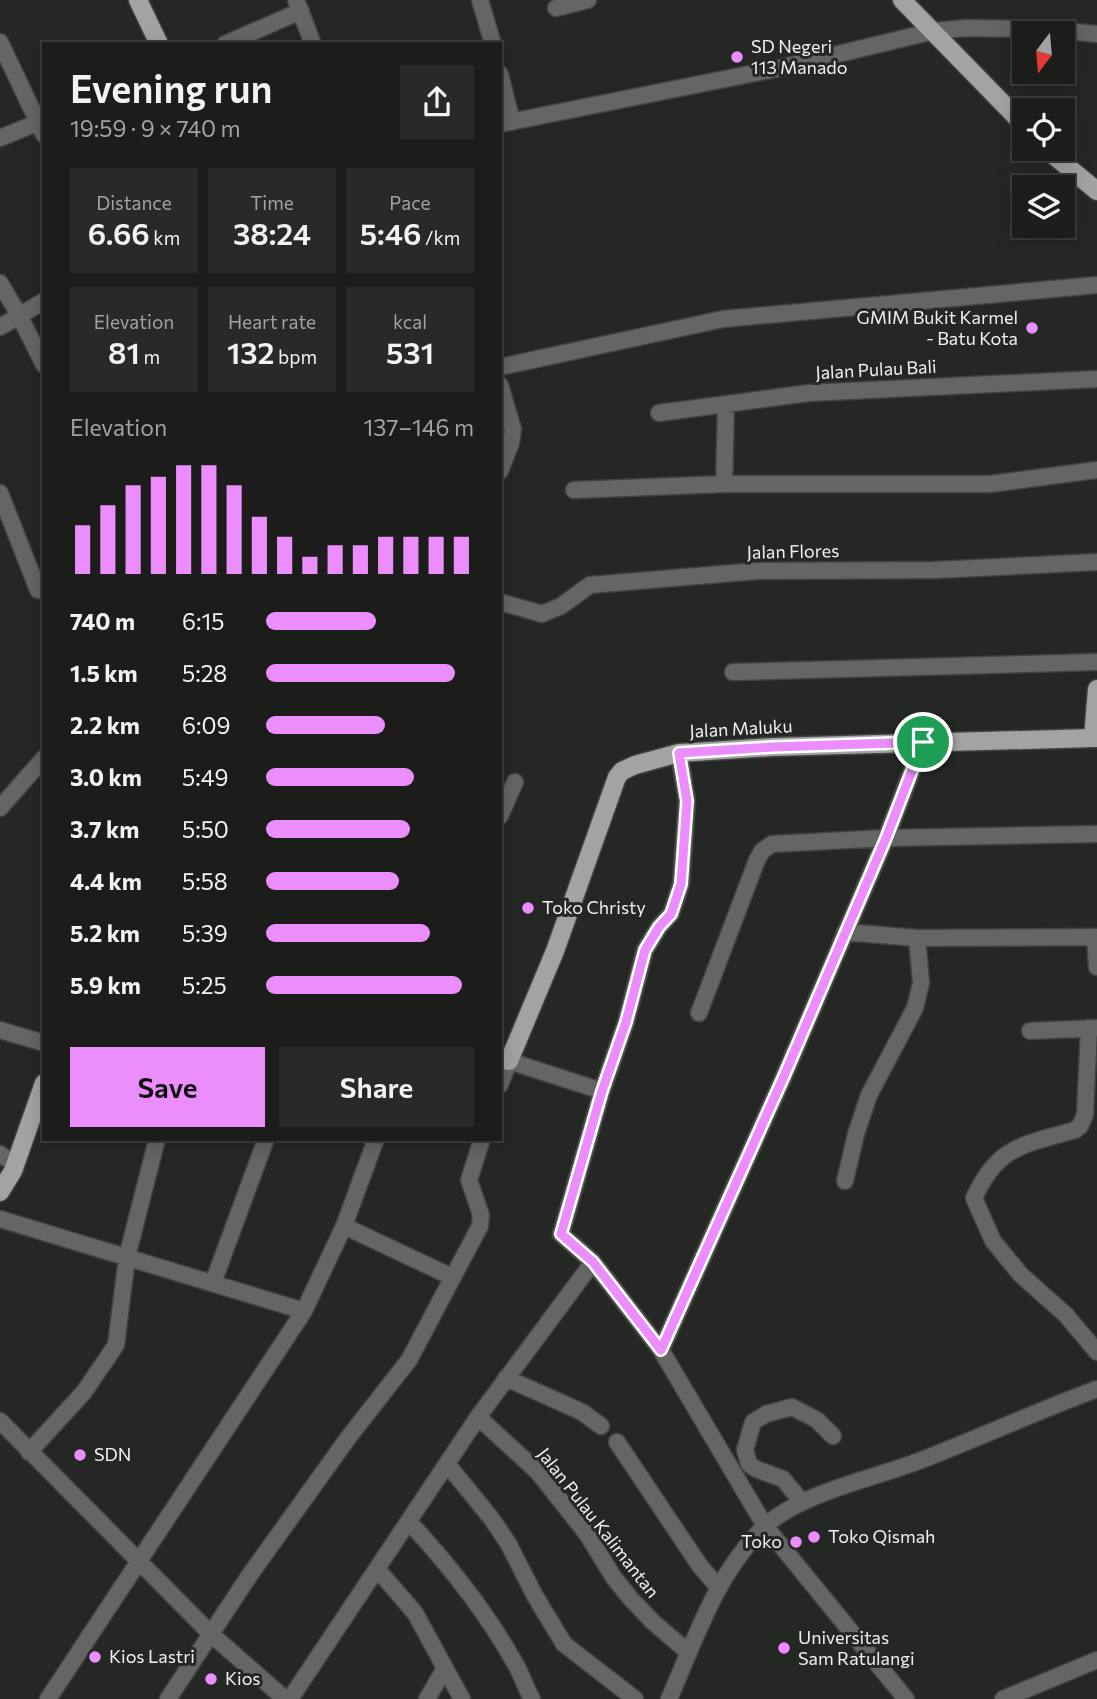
<!DOCTYPE html>
<meta charset="utf-8">
<style>
body{margin:0;font-family:Commissioner,sans-serif;background:#292a28;color:#f1f3f6;height:100vh;display:flex;flex-direction:column;font-size:26px;white-space:nowrap}
*{box-sizing:border-box;margin:0}
p{font-size:23px;color:#a0a2a3}
.icon{flex:none;width:38px;height:38px;fill:none;stroke:currentColor;stroke-width:2;stroke-linecap:round;stroke-linejoin:round}
.map{position:relative;flex:1;overflow:hidden}
.sheet{position:absolute;left:42px;top:42px;width:460px;height:1099px;display:flex;flex-direction:column;background:#1c1d1b;border-radius:0px;box-shadow:0 4px 18px #0003,0 0 0 2px #3a3b3a}
.sheet>*{flex:none}
.needle{width:46px;rotate:196deg}
.buttons{position:absolute;left:1012px;top:21px;display:grid;gap:14px}
.buttons a{display:grid;place-items:center;width:63px;height:63px;border-radius:0px;background:#1c1d1b;box-shadow:0 4px 18px #0003,0 0 0 2px #3a3b3a;font-size:35px}
.pin{position:absolute;display:grid;place-items:center;width:60px;height:60px;color:#fff;margin:-30px;border:4px solid #fff;border-radius:50%;box-shadow:0 2px 7px #0007}
.round{display:grid;place-items:center;flex:none;width:74px;height:74px;border-radius:0px;background:#292a28}
.headline{display:flex;align-items:center;justify-content:space-between;height:119px;padding:0 28px}
h1{font-size:38px;font-weight:600;line-height:52px}
.figures{display:grid;grid-template-columns:repeat(3,1fr);gap:10px;height:119px;padding:7px 28px}
.figures div{display:grid;align-content:center;border-radius:0px;background:#292a28;text-align:center}
.figures b{font-size:30px;font-weight:600}
.figures small{font-size:19px;font-weight:400}
.figures p{font-size:19px}
.chart{height:196px;padding:14px 28px}
.chart p{display:flex;justify-content:space-between}
.chart svg{width:100%;height:126px;margin-top:7px;stroke:#eb8dfc;stroke-width:6}
.action{display:flex;gap:14px;margin-top:auto;padding:14px 28px}
.action a{flex:1;height:80px;border-radius:0px;background:#eb8dfc;color:#111;font-size:28px;font-weight:600;line-height:80px;text-align:center}
.action a+a{background:#292a28;color:#f1f3f6}
ul{padding:0 28px;list-style:none;font-size:23px}
li{display:grid;grid-template-columns:112px 84px 1fr;align-items:center;height:52px}
li i{height:18px;border-radius:9px;background:#eb8dfc}
.map>svg:first-child{display:block}
.lines{fill:none;stroke-linecap:round;stroke-linejoin:round}
.minor-casing{stroke:#414340;stroke-width:19}
.major-casing{stroke:#414340;stroke-width:21}
.minor{stroke:#646564;stroke-width:16}
.major{stroke:#a2a4a2;stroke-width:18}
.route-casing{stroke:#fff;stroke-width:14}
.route{stroke:#eb8dfc;stroke-width:9}
.poi-dot{fill:#eb8dfc;stroke:#252724;stroke-width:2.5}
.labels{text-anchor:middle;stroke-width:6;stroke-linejoin:round;paint-order:stroke}
.poi-label{font-size:18px;fill:#eff0ee;stroke:#252724;text-anchor:start}
.street-label{font-size:18px;fill:#eff0ee;stroke:#252724}
</style>
<div class="map">
<svg width="1097" height="1699" viewBox="0 0 1097 1699">
<rect width="100%" height="100%" fill="#252724"/>
<g class="lines">
<g class="minor-casing">
<path id="minor" d="M296,0L313,44
M480,0L493,44
M556,8L588,0
M0,42L44,135
M225,44L301,11
M500,74L512,122
M500,124L780,68L934,31L966,28L1045,29L1097,34
M0,138L44,120
M0,283L19,315L44,365
M0,327L44,301
M500,367L723,319L1097,285
M500,385L513,429L511,443L500,471
M659,413L809,393L1097,379
M724,484L726,405
M574,490L724,484H990L1097,470
M0,493L38,590
M500,602L542,614L561,606L590,585L757,571L935,570L1097,562
M733,672L1097,662
M679,753L687,801L681,884L671,914L659,927L645,950L626,1022L602,1091L561,1234L593,1262L661,1350L765,1526L906,1699
M0,808L44,758
M500,816L515,782
M845,932L917,938L1097,937
M1095,937L1097,967
M699,1013L757,860L762,851L772,844L886,838L1097,834
M1089,1028L1085,1115L1080,1126L1075,1130C1024,1145 998,1145 974,1198L993,1241L1021,1275L1066,1315L1097,1352
M0,1030L44,1043
M1030,1031L1097,1028
M500,1085L509,1061L602,1091
M0,1154L16,1165
M845,1181L856,1134L869,1095L915,1008L921,983L917,938
M0,1219L304,1311
M344,1226L452,1277
M213,1283L266,1139
M661,1350L784,1076L886,838L923,742
M506,1378L582,1412L601,1426
M478,1417L538,1472L587,1534L614,1578L631,1599L653,1622L688,1652
M0,1421L211,1634L285,1699
M617,1442L700,1566L719,1588
M29,1452L84,1392L116,1345L127,1257L157,1139
M447,1464L491,1518L508,1543L535,1596L564,1644L635,1699
M802,1502L783,1479L756,1469L749,1464L745,1450L753,1422L766,1414L792,1407L817,1420L833,1436
M410,1523C450,1566 487,1613 516,1665C522,1676 526,1688 532,1699
M378,1570L415,1613L462,1699
M48,1699L304,1311L344,1226L376,1139
M168,1699L249,1576L348,1438L409,1360L480,1226L481,1215L469,1180L482,1139
M290,1699L478,1417L593,1262
M427,1699L445,1668
M669,1699C695,1640 716,1574 763,1528C799,1493 872,1479 919,1461C979,1438 1037,1411 1097,1389
M1003,1699L1097,1660"/>
</g>
<g class="major-casing">
<path id="major" d="M138,0L159,44
M902,0L1024,125
M1046,149L1097,191
M1097,689L1093,738H1097
M500,1059L509,1061L555,951L617,777L622,771L635,765L679,753L773,747L1093,738
M0,1192L13,1171L44,1083"/>
</g>
<use href="#minor" class="minor"/>
<use href="#major" class="major"/>
</g>
<g class="lines">
<g class="route-casing">
<path id="route" d="M923,742L886,838L784,1076L661,1350L593,1262L561,1234L602,1091L626,1022L645,950L659,927L671,914L681,884L687,801L679,753L773,747Z"/>
</g>
<use href="#route" class="route"/>
</g>
<g class="poi-dot">
<circle cx="737" cy="57" r="7"/>
<circle cx="1032" cy="328" r="7"/>
<circle cx="528" cy="908" r="7"/>
<circle cx="80" cy="1455" r="7"/>
<circle cx="814" cy="1537" r="7"/>
<circle cx="796" cy="1542" r="7"/>
<circle cx="784" cy="1648" r="7"/>
<circle cx="95" cy="1657" r="7"/>
<circle cx="211" cy="1679" r="7"/>
</g>
<g class="labels">
<g class="poi-label">
<text x="751" y="53">SD Negeri<tspan x="751" dy="21">113 Manado</tspan></text>
<text x="1018" y="324" text-anchor="end">GMIM Bukit Karmel<tspan x="1018" dy="21">- Batu Kota</tspan></text>
<text x="542" y="914">Toko Christy</text>
<text x="94" y="1461">SDN</text>
<text x="828" y="1543">Toko Qismah</text>
<text x="782" y="1548" text-anchor="end">Toko</text>
<text x="798" y="1644">Universitas<tspan x="798" dy="21">Sam Ratulangi</tspan></text>
<text x="109" y="1663">Kios Lastri</text>
<text x="225" y="1685">Kios</text>
</g>
<g class="street-label">
<text transform="translate(876 370) rotate(-3)" y="6">Jalan Pulau Bali</text>
<text transform="translate(793 552) rotate(-1)" y="6">Jalan Flores</text>
<text transform="translate(741 729) rotate(-3)" y="6">Jalan Maluku</text>
<text transform="translate(598 1523) rotate(52)" y="6">Jalan Pulau Kalimantan</text>
</g>
</g>
</svg>
<div class="buttons">
<a><svg class="needle" viewBox="-14 -14 28 28"><path d="M0-13l5 13h-10z" fill="#e53935"/><path d="M0 13l5-13h-10z" fill="#a0a2a3"/></svg></a>
<a><svg class="icon" aria-label="locate" viewBox="0 0 24 24"><circle cx="12" cy="12" r="6"/><path d="M12 2v4M12 18v4M2 12h4M18 12h4"/></svg></a>
<a><svg class="icon" aria-label="layers" viewBox="0 0 24 24"><path d="M12 4l9 5-9 5-9-5zM3 14l9 5 9-5"/></svg></a>
</div>
<div class="pin" style="left:923px;top:742px;background:#1e9e55"><svg class="icon" aria-label="arrive" viewBox="0 0 24 24"><path d="M6 21V4h12l-3 4 3 4H6"/></svg></div>
<section class="sheet">
<div class="headline"><div><h1>Evening run</h1><p>19:59 · 9 × 740 m</p></div><a class="round"><svg class="icon" aria-label="share" viewBox="0 0 24 24"><path d="M12 15V3M7 8l5-5 5 5M5 13v7h14v-7"/></svg></a></div>
<div class="figures">
<div><p>Distance</p><b>6.66<small> km</small></b></div>
<div><p>Time</p><b>38:24</b></div>
<div><p>Pace</p><b>5:46<small> /km</small></b></div>
</div>
<div class="figures">
<div><p>Elevation</p><b>81<small> m</small></b></div>
<div><p>Heart rate</p><b>132<small> bpm</small></b></div>
<div><p>kcal</p><b>531</b></div>
</div>
<div class="chart"><p><span>Elevation</span>137–146 m</p>
<svg viewBox="0 0 160 44" preserveAspectRatio="none"><path d="M5 44V27M15 44V20M25 44V13M35 44V10M45 44V6M55 44V6M65 44V13M75 44V24M85 44V31M95 44V38M105 44V34M115 44V34M125 44V31M135 44V31M145 44V31M155 44V31"/></svg>
</div>
<ul>
<li><b>740 m</b>6:15<i style="width:53%"></i></li>
<li><b>1.5 km</b>5:28<i style="width:91%"></i></li>
<li><b>2.2 km</b>6:09<i style="width:57%"></i></li>
<li><b>3.0 km</b>5:49<i style="width:71%"></i></li>
<li><b>3.7 km</b>5:50<i style="width:69%"></i></li>
<li><b>4.4 km</b>5:58<i style="width:64%"></i></li>
<li><b>5.2 km</b>5:39<i style="width:79%"></i></li>
<li><b>5.9 km</b>5:25<i style="width:94%"></i></li>
</ul>
<div class="action"><a>Save</a><a>Share</a></div>
</section>
</div>
